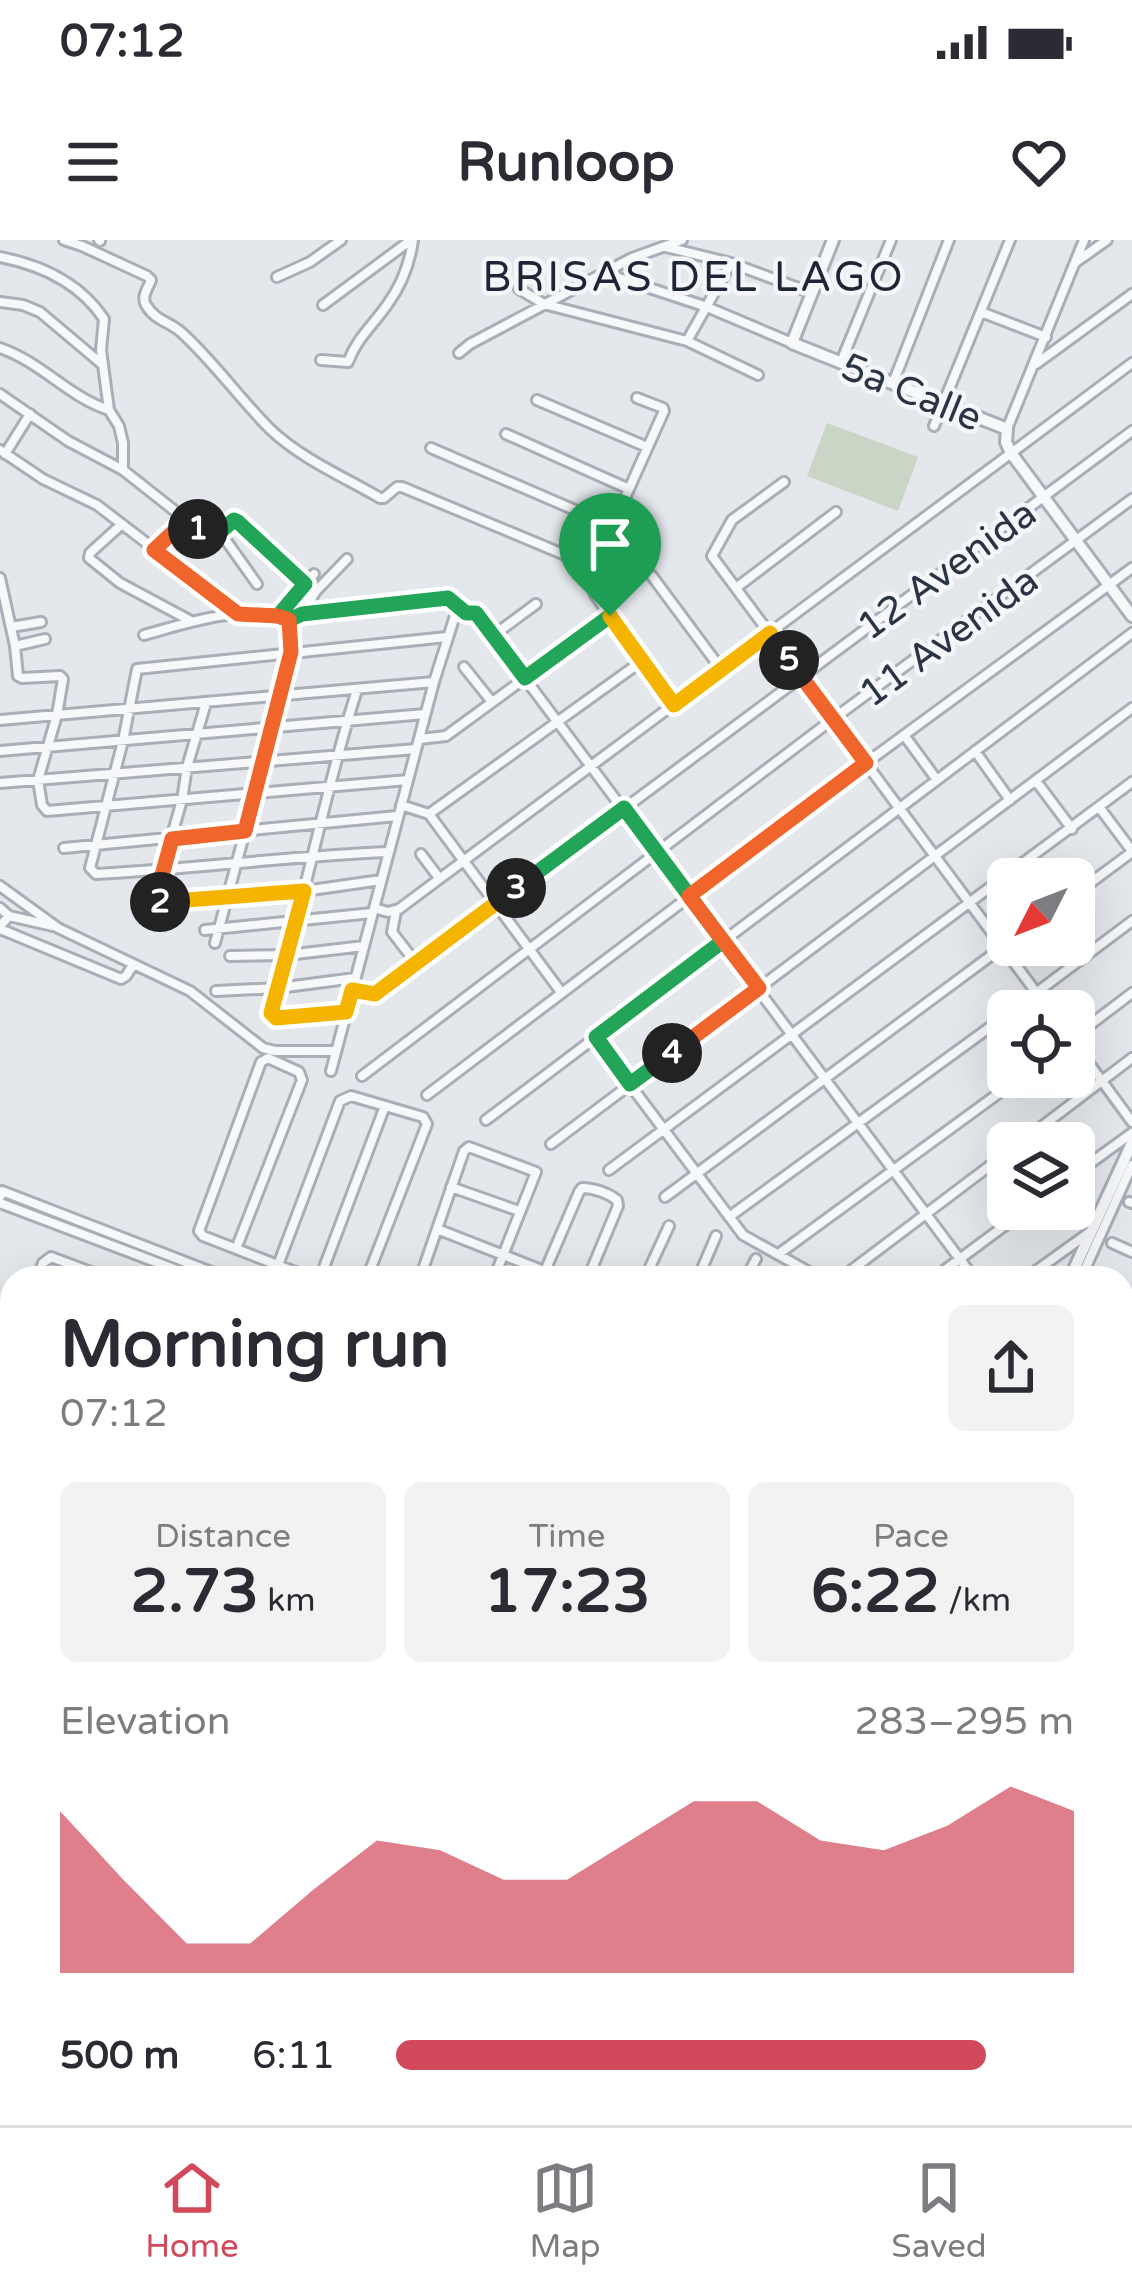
<!DOCTYPE html>
<meta charset="utf-8">
<style>
body{margin:0;font-family:"Varela Round",sans-serif;background:#f2f2f3;color:#2b2b33;height:100vh;display:flex;flex-direction:column;font-size:45px;white-space:nowrap}
*{box-sizing:border-box;margin:0}
p{font-size:39px;color:#7c7c81}
.icon{flex:none;width:66px;height:66px;fill:none;stroke:currentColor;stroke-width:2;stroke-linecap:round;stroke-linejoin:round}
.map{position:relative;flex:1;overflow:hidden}
.details{position:absolute;left:0px;top:1026px;width:1134px;height:861px;display:flex;flex-direction:column;background:#fff;border-radius:36px 36px 0 0;box-shadow:0 12px 48px #0002}
.details>*{flex:none}
.needle{width:78px;rotate:228deg}
.buttons{position:absolute;left:987px;top:618px;display:grid;gap:24px}
.buttons a{display:grid;place-items:center;width:108px;height:108px;border-radius:18px;background:#fff;box-shadow:0 12px 48px #0002;font-size:60px}
.pin{position:absolute;display:grid;place-items:center;width:102px;height:102px;color:#fff;margin:-123px -51px;border-radius:50% 50% 50% 0;rotate:-45deg;box-shadow:0 0 12px #0007}
.pin .icon{rotate:45deg}
.km{position:absolute;width:60px;height:60px;margin:-30px;border-radius:50%;background:#222;color:#fff;font-size:33px;line-height:60px;text-align:center}
.round{display:grid;place-items:center;flex:none;width:126px;height:126px;border-radius:18px;background:#f2f2f3}
.head{display:flex;align-items:center;justify-content:space-between;height:204px;padding:0 60px}
h1{font-size:66px;font-weight:700;line-height:90px}
.figures{display:grid;grid-template-columns:repeat(3,1fr);gap:18px;height:204px;padding:12px 60px}
.figures div{display:grid;align-content:center;border-radius:18px;background:#f2f2f3;text-align:center}
.figures b{font-size:60px;font-weight:700}
.figures small{font-size:33px;font-weight:400}
.figures p{font-size:33px}
.chart{height:336px;padding:24px 60px}
.chart p{display:flex;justify-content:space-between}
.chart svg{width:100%;height:216px;margin-top:12px;fill:#d1495b;opacity:.7}
ul{padding:0 60px;list-style:none;font-size:39px}
li{display:grid;grid-template-columns:192px 144px 1fr;align-items:center;height:90px}
li i{height:30px;border-radius:15px;background:#d1495b}
.status{display:flex;justify-content:space-between;align-items:center;height:84px;padding:0 60px;background:#fff;direction:ltr}
.status svg{height:33px;fill:currentColor}
header{display:flex;justify-content:space-between;align-items:center;height:156px;padding:0 60px;background:#fff;font-size:54px;font-weight:700}
.menu{display:flex;justify-content:space-around;align-items:center;height:168px;border-top:3px solid #e1e1e2;background:#fff;font-size:33px;color:#7c7c81}
.menu a{display:grid;justify-items:center;gap:6px}
.menu .on{color:#d1495b}
.map>svg:first-child{display:block}
.green{fill:#c9d6c5}
.lines{fill:none;stroke-linecap:round;stroke-linejoin:round}
.minor-casing{stroke:#a9aeb7;stroke-width:14}
.tertiary-casing{stroke:#a9aeb7;stroke-width:16}
.minor{stroke:#f7f8fa;stroke-width:8}
.tertiary{stroke:#f7f8fa;stroke-width:10}
.split-1-casing{stroke:#fff;stroke-width:24}
.split-2-casing{stroke:#fff;stroke-width:24}
.split-3-casing{stroke:#fff;stroke-width:24}
.split-4-casing{stroke:#fff;stroke-width:24}
.split-5-casing{stroke:#fff;stroke-width:24}
.split-6-casing{stroke:#fff;stroke-width:24}
.split-1{stroke:#22a559;stroke-width:15}
.split-2{stroke:#f0652b;stroke-width:15}
.split-3{stroke:#f5b400;stroke-width:15}
.split-4{stroke:#22a559;stroke-width:15}
.split-5{stroke:#f0652b;stroke-width:15}
.split-6{stroke:#f5b400;stroke-width:15}
.labels{text-anchor:middle;stroke-width:9;stroke-linejoin:round;paint-order:stroke}
.street-label{font-size:39px;fill:#2b3445;stroke:#f4f6f9}
.neighbourhood-label{font-size:42px;letter-spacing:3px;fill:#1d2536;stroke:#f4f6f9}
</style>
<div class="status"><b>07:12</b><svg viewBox="0 0 49 12"><path d="M0 12V9h3v3zM5 12V6h3v6zM10 12V3h3v9zM15 12V0h3v12zM26 1h20v11H26zM47 4h2v5h-2z"/></svg></div>
<header><svg class="icon" aria-label="menu" viewBox="0 0 24 24"><path d="M4 6h16M4 12h16M4 18h16"/></svg>Runloop<svg class="icon" aria-label="heart" viewBox="0 0 24 24"><path d="M12 20l-8-8c-3-5 5-10 8-4 3-6 11-1 8 4z"/></svg></header>
<div class="map">
<svg width="1132" height="1885" viewBox="0 0 1132 1885">
<rect width="100%" height="100%" fill="#e4e7ec"/>
<path class="green" d="M827,183L918,217L898,271L807,236Z"/>
<g class="lines">
<g class="minor-casing">
<path id="minor" d="M64,0L82,6L147,36L151,40C148,49 141,56 146,65C155,81 171,82 182,93C214,122 239,158 270,189C300,218 344,237 380,258H384L397,247H402L594,327
M99,0L100,1
M666,7L731,23L812,53
M0,17C41,25 80,43 104,79L101,110L109,170L119,186L123,203V230
M1076,22L1107,0
M604,33L707,67L792,103
M277,37L310,22L341,0
M519,49L544,64L687,101L758,135
M0,62L23,65L40,72L103,125
M323,65L411,0
M981,72L1046,97
M687,101L731,23
M0,108C41,122 69,157 109,170
M459,113L470,104L632,18L682,0
M321,120L348,122C357,98 373,85 387,65C401,46 410,22 413,0
M841,122L891,0
M1036,124L1132,54
M893,143L949,0
M0,154L68,201L123,230L199,290L220,292L234,280L238,282L305,344
M637,158L663,168L664,171L594,327L592,343L595,355L674,465
M537,160L647,207
M934,186L1010,0
M1007,189L1084,0
M506,194L629,249
M431,208L612,286
M0,210L43,239L97,265L238,373
M5,214L30,174
M784,242L732,280L712,316L1050,771
M122,284L90,313L89,318L120,343L191,381
M220,292L257,344
M154,310L165,297L185,281
M652,336L721,429
M0,338L15,406L18,436L22,438L60,436L63,439L57,475L38,540L42,565L47,571L408,540
M736,348L836,272
M302,374L316,351L347,319
M278,376L314,334
M11,387L41,382
M144,395C191,382 241,364 289,380L302,374L448,359L466,373H476L974,1038
M494,395L536,364
M15,406L45,399
M464,427L492,462
M206,463L187,527L182,560L162,630L157,661L304,651L381,640
M0,480L434,442
M904,495L937,540
M420,499L446,496L610,376
M0,511L425,474
M975,511L1010,560
M1036,541L1072,589
M0,543L416,509
M401,565L429,574L561,752
M1099,567L1132,611
M429,574L642,421
M64,608L397,576
M388,612C291,616 194,629 96,634L90,628L123,501L137,429L447,397
M421,614L439,638
M0,646L58,688L190,751L263,808L275,811H335
M1074,655L1132,612
M0,668L9,676
M374,668L388,672L399,669L1132,123
M396,671L392,692L416,723
M0,686L9,676L53,686
M0,689L121,739L126,736L133,725
M205,690L372,673
M215,703L282,454L291,412L289,380
M230,716L287,715L364,706
M352,750L375,754L1132,191
M216,751L278,748L355,738
M1012,771L1132,681
M345,772L276,778L270,773C304,667 323,556 357,450
M1074,797L1132,753
M595,798L743,995L820,1038
M1074,803L1132,882
M331,831L434,442L458,366
M362,836L833,479L1132,259
M427,855L866,523L1132,328
M486,880L1132,393
M1020,903L1132,818
M551,904L1132,468
M609,930L1132,542
M1074,935L1132,893
M451,947L519,971
M0,957L2,951L227,1038
M665,957L1008,703
M1129,962L1132,963
M0,963L198,1038
M729,977L1008,774
M437,989L562,1038
M1112,1003L1132,1012
M236,1009L302,840L299,832L268,818L261,822L199,991L203,996L311,1038
M780,1013L1021,837
M278,1025L340,861L351,856L423,877L427,884L367,1038
M423,1030L445,1038
M545,1031L579,952L582,948C594,948 608,953 617,960L618,966L588,1038
M37,1038L43,1023L51,1017L107,1038
M320,1038L385,866
M420,1038L464,911L469,907L536,932L494,1038
M645,1038L669,986
M698,1038L716,996
M746,1038L756,1019
M841,1038L1008,912
M934,1038L1027,969
M1026,1038L1090,992
M1081,1038L1132,925
M1122,1060L1132,1064
M1122,1106L1132,1111
M0,1133L12,1102
M1122,1157L1132,1162
M0,1169L12,1173
M1122,1228L1132,1206
M0,1255L12,1256
M1122,1258L1132,1262
M0,1302L12,1303
M1122,1304L1132,1308
M0,1335L12,1336
M1122,1357L1132,1361
M0,1366L12,1367
M0,1414L12,1415
M1122,1570L1132,1576
M0,1584L12,1585
M1122,1621L1132,1627
M1122,1674L1132,1681
M1122,1727L1132,1733
M1122,1788L1132,1772
M835,1875L838,1885
M880,1875L883,1885
M927,1875L929,1885
M970,1875L972,1885
M1016,1875L1018,1885
M1061,1875L1063,1885
M1084,1885L1099,1875"/>
</g>
<g class="tertiary-casing">
<path id="tertiary" d="M833,0L792,103L1007,189L1006,202L1011,213L1132,376
M1070,1038L1132,903
M0,1806L12,1796
M289,1885L304,1875"/>
</g>
<use href="#minor" class="minor"/>
<use href="#tertiary" class="tertiary"/>
</g>
<g class="lines">
<g class="split-1-casing">
<path id="split-1" d="M198,289L220,292L234,280L238,282L305,344L278,376L289,380L302,374L448,358L466,373H476L525,438L610,376"/>
</g>
<g class="split-2-casing">
<path id="split-2" d="M160,662L156,657L172,599L245,591L291,412L289,380L278,376L238,374L154,310L185,281L198,289"/>
</g>
<g class="split-3-casing">
<path id="split-3" d="M160,662L304,651L271,773L276,778L346,772L352,750L375,754L516,648"/>
</g>
<g class="split-4-casing">
<path id="split-4" d="M516,648L624,568L723,701L596,797L630,844L672,813"/>
</g>
<g class="split-5-casing">
<path id="split-5" d="M672,813L759,748L689,656L866,523L789,420"/>
</g>
<g class="split-6-casing">
<path id="split-6" d="M610,376L674,465L770,393L789,420"/>
</g>
<use href="#split-1" class="split-1"/>
<use href="#split-2" class="split-2"/>
<use href="#split-3" class="split-3"/>
<use href="#split-4" class="split-4"/>
<use href="#split-5" class="split-5"/>
<use href="#split-6" class="split-6"/>
</g>
<g class="labels">
<g class="street-label">
<text transform="translate(912 151) rotate(22)" y="14">5a Calle</text>
<text transform="translate(946 329) rotate(-36)" y="14">12 Avenida</text>
<text transform="translate(948 396) rotate(-36)" y="14">11 Avenida</text>
</g>
<g class="neighbourhood-label">
<text x="694" y="51">BRISAS DEL LAGO</text>
</g>
</g>
</svg>
<div class="buttons">
<a><svg class="needle" viewBox="-14 -14 28 28"><path d="M0-13l5 13h-10z" fill="#e53935"/><path d="M0 13l5-13h-10z" fill="#7c7c81"/></svg></a>
<a><svg class="icon" aria-label="locate" viewBox="0 0 24 24"><circle cx="12" cy="12" r="6"/><path d="M12 2v4M12 18v4M2 12h4M18 12h4"/></svg></a>
<a><svg class="icon" aria-label="layers" viewBox="0 0 24 24"><path d="M12 4l9 5-9 5-9-5zM3 14l9 5 9-5"/></svg></a>
</div>
<div class="pin" style="left:610px;top:376px;background:#1e9e55"><svg class="icon" aria-label="arrive" viewBox="0 0 24 24"><path d="M6 21V4h12l-3 4 3 4H6"/></svg></div>
<b class="km" style="left:198px;top:289px">1</b>
<b class="km" style="left:160px;top:662px">2</b>
<b class="km" style="left:516px;top:648px">3</b>
<b class="km" style="left:672px;top:813px">4</b>
<b class="km" style="left:789px;top:420px">5</b>
<section class="details">
<div class="head"><div><h1>Morning run</h1><p>07:12</p></div><a class="round"><svg class="icon" aria-label="share" viewBox="0 0 24 24"><path d="M12 15V3M7 8l5-5 5 5M5 13v7h14v-7"/></svg></a></div>
<div class="figures">
<div><p>Distance</p><b>2.73<small> km</small></b></div>
<div><p>Time</p><b>17:23</b></div>
<div><p>Pace</p><b>6:22<small> /km</small></b></div>
</div>
<div class="chart"><p><span>Elevation</span>283–295 m</p>
<svg viewBox="0 0 160 44" preserveAspectRatio="none"><path d="M0 44V11L10 25L20 38L30 38L40 27L50 17L60 19L70 25L80 25L90 17L100 9L110 9L120 17L130 19L140 14L150 6L160 11V44z"/></svg>
</div>
<ul>
<li><b>500 m</b>6:11<i style="width:87%"></i></li>
</ul>
</section>
</div>
<nav class="menu">
<a class="on"><svg class="icon" aria-label="home" viewBox="0 0 24 24"><path d="M3 11l9-7 9 7M6 9v11h12V9"/></svg>Home</a>
<a><svg class="icon" aria-label="map" viewBox="0 0 24 24"><path d="M3 6l6-2 6 2 6-2v14l-6 2-6-2-6 2zM9 4v14M15 6v14"/></svg>Map</a>
<a><svg class="icon" aria-label="saved" viewBox="0 0 24 24"><path d="M7 4h10v16l-5-4-5 4z"/></svg>Saved</a>
</nav>
